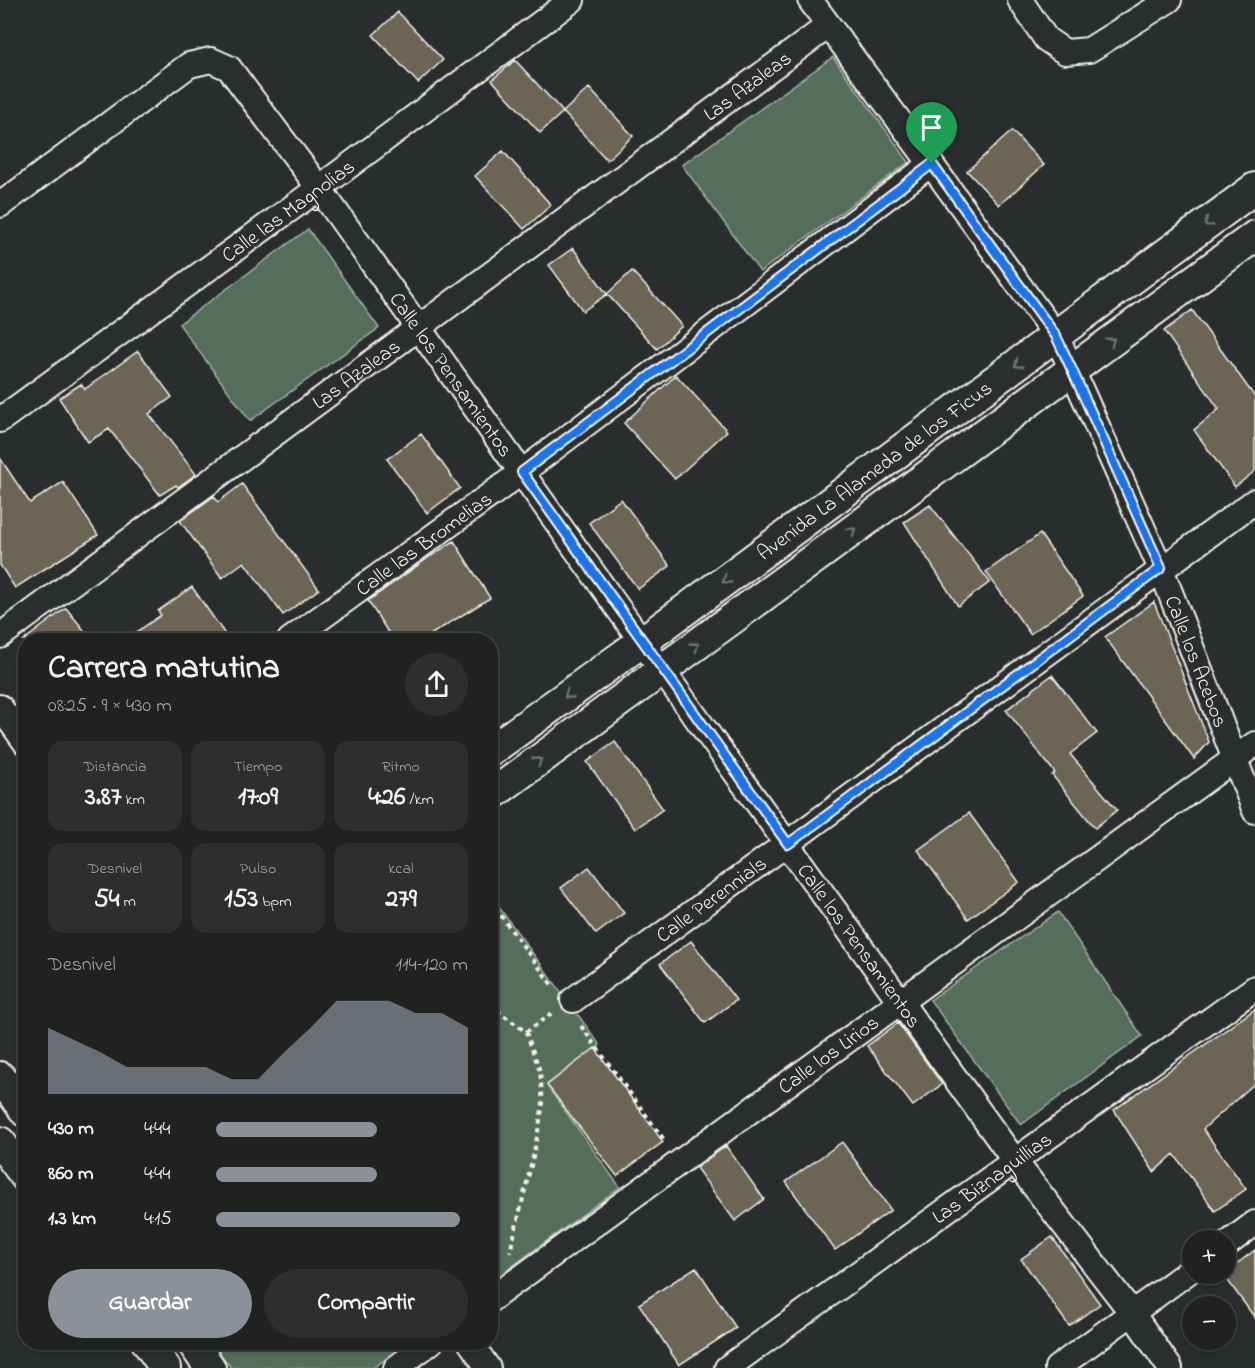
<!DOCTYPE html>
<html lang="es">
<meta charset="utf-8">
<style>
body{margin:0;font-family:"Indie Flower",sans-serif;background:#2d2f2f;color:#f1f3f6;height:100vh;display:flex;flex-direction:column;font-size:22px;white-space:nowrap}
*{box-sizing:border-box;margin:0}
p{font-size:20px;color:#a2a4a5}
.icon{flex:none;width:33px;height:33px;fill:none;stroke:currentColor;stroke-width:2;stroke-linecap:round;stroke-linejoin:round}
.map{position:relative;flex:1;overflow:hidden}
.panel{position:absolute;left:18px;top:633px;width:480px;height:717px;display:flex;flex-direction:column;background:#202222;border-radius:24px;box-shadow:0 3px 9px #0003,0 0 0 2px #3d3f40}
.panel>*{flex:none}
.buttons{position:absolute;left:1182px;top:1230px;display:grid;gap:12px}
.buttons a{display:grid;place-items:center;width:54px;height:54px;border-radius:50%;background:#202222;box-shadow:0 3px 9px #0003,0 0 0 2px #3d3f40;font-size:30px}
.pin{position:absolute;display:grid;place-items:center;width:51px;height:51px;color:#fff;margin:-62px -26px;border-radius:50% 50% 50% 0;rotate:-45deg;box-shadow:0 0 6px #0007}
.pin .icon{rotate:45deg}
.round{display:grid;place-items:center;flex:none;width:63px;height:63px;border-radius:32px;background:#2d2f2f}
.head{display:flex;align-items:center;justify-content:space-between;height:102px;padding:0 30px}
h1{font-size:33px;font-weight:800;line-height:45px}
.metrics{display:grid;grid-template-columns:repeat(3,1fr);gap:9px;height:102px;padding:6px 30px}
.metrics div{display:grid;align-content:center;border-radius:15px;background:#2d2f2f;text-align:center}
.metrics b{font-size:26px;font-weight:800}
.metrics small{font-size:16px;font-weight:400}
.metrics p{font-size:16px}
.chart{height:168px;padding:12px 30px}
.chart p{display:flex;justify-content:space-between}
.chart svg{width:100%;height:108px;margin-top:6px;fill:#8c9099;opacity:.7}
.action{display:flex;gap:12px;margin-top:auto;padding:12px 30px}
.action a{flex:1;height:69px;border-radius:36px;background:#8c9099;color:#fff;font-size:24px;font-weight:800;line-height:69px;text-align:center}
.action a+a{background:#2d2f2f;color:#f1f3f6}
ul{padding:0 30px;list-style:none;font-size:20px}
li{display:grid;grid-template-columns:96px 72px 1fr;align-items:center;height:45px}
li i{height:15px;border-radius:8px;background:#8c9099}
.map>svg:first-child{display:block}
.green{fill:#556e5c;stroke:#a4b0a2;stroke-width:1.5}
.building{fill:#6c6555;stroke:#f4f1e8;stroke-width:1.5}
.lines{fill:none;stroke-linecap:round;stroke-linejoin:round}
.minor-casing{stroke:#f4f1e8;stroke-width:28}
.tertiary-casing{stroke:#f4f1e8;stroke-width:34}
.path{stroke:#f4f1e8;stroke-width:4;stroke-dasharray:4.5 4.5;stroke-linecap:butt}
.minor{stroke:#2a2d2e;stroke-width:24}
.tertiary{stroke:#2a2d2e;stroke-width:30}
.oneway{stroke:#71726f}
.route-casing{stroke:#fff;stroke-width:12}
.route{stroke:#1a73e8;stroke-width:8}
.labels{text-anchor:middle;stroke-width:6;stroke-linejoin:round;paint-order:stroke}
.street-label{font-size:21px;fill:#f4f1e8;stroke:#2a2d2e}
</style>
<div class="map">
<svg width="1255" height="1368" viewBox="0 0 1255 1368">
<rect width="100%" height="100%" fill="#2a2d2e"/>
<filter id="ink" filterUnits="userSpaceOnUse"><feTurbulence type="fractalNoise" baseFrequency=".0167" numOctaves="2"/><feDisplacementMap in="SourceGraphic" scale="12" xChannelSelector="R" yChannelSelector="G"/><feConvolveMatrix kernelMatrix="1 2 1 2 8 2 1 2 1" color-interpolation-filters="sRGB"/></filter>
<g filter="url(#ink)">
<path class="green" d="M833,57L909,162L760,272L682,165Z
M308,229L379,328L250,421L179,324Z
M490,895L600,1045L547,1086L620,1187L491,1282Z
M1058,912L1142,1036L1021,1125L930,1000Z
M212,1343H408L373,1368H231Z"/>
<path class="building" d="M398,12L443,60L418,83L373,35Z
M515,60L563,112L540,133L492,80Z
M589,88L633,136L607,160L563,112Z
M1012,131L1044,165L999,205L967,171Z
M503,151L551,205L524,229L475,176Z
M573,248L607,294L583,311L549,265Z
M632,271L682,326L657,349L607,294Z
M1192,310L1255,397V471L1235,487L1194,430L1219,409L1164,331Z
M138,351L172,397L149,414L196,474L178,487L176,485L160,495L109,429L88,442L59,398L81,384L85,389Z
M676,375L727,431L675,479L624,423Z
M421,434L460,488L427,513L387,459Z
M0,458L30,503L63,482L98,535L15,588L0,565Z
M242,484L319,589L283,615L244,562L222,578L180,521L214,496L218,502Z
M621,499L670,566L638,589L589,523Z
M930,505L990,582L958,606L904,522Z
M1040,534L1083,596L1030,634L986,572Z
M454,541L490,598L422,640H393L368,601L431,556Z
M192,587L229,640H125L161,615L158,611Z
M1154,602L1209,742L1194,759L1105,637Z
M66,608L92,640H24Z
M1052,675L1097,733L1070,754L1117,810L1095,828L1052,775L1055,773L1006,710Z
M615,742L663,809L635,829L587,762Z
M969,813L1019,882L968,919L918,850Z
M589,867L624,913L596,934L561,888Z
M691,941L736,1000L705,1023L660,964Z
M1255,1009V1083L1203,1129L1246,1189L1215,1211L1174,1154L1154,1172L1114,1110Z
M898,1023L942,1084L913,1106L867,1046Z
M595,1048L663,1142L617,1176L547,1085Z
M842,1142L891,1210L835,1250L786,1182Z
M726,1146L764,1199L735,1221L696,1168Z
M1052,1237L1100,1304L1069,1326L1021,1259Z
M1255,1250V1318L1223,1274H1226V1272Z
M696,1267L736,1328L679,1365L639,1304Z"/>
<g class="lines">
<g class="minor-casing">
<g id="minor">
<path id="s1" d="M810,0L931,164L1056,336L1072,370L1161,569L1255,811"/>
<path d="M1020,0L1046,39L1065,52L1089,50L1169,0"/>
<path id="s2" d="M0,205L189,65L211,60L229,68L319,188L662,670L1014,1160L1132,1313L1170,1368"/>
<path id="s3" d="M0,420L319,188L572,0"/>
<path id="s4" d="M0,636L828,26"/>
<path id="s5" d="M290,640L522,472L931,164"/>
<path d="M0,707L26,743"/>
<path id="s6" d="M573,1000L1255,501"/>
<path d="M1226,1245L1255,1223"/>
<path id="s7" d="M490,1300L1255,744"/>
<path d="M470,1342L488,1368"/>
<path d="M396,1368L431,1342"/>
<path id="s8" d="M727,1368L1255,988"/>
<path d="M1057,1368L1192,1269"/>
</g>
</g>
<g class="tertiary-casing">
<g id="tertiary">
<path id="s9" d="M490,751L643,641L1255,188"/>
<path d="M490,796L1255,236"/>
<path d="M0,1077L26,1112"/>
<path d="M0,1142L26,1177"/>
<path d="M147,1342L165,1368"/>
<path d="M192,1342L210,1368"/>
</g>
</g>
<path class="path" d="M490,901L552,985
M490,1005L526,1032L540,1071L543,1104L534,1153L510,1252
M581,1026L665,1141
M526,1032L552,1013"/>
<use href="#minor" class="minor"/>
<use href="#tertiary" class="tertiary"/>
</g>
<defs><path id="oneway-chevron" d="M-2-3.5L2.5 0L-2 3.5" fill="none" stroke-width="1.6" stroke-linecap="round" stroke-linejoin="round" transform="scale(1.5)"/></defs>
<g class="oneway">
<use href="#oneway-chevron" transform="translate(1208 223) rotate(143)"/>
<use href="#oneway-chevron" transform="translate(1111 341) rotate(-36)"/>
<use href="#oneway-chevron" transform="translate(1018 364) rotate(144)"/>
<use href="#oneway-chevron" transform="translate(852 531) rotate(-36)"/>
<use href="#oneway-chevron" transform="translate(726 580) rotate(144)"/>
<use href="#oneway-chevron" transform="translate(695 646) rotate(-36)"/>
<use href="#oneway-chevron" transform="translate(568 695) rotate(144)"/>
<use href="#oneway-chevron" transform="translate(538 761) rotate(-36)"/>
</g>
</g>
<g class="lines" filter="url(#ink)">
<g class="route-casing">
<path id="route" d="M932,164L1056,336L1072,370L1161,568L788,844L522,472Z"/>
</g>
<use href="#route" class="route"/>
</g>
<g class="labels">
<g class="street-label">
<text dy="7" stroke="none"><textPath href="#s4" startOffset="928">Las Azaleas</textPath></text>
<text dy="7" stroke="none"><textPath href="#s3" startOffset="356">Calle las Magnolias</textPath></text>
<text dy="7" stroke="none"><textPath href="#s4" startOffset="442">Las Azaleas</textPath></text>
<text dy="7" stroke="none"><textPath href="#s2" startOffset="656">Calle los Pensamientos</textPath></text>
<text dy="7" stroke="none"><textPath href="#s9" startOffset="476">Avenida La Alameda de los Ficus</textPath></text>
<text dy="7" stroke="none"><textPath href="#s5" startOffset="165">Calle las Bromelias</textPath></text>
<text dy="7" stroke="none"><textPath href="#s1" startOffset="771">Calle los Acebos</textPath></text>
<text dy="7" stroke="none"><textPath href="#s6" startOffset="171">Calle Perennials</textPath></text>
<text dy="7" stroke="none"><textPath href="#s2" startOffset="1358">Calle los Pensamientos</textPath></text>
<text dy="7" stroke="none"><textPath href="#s7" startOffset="418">Calle los Lirios</textPath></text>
<text dy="7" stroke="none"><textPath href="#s8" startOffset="326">Las Biznaguillias</textPath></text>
</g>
</g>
</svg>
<div class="buttons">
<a>+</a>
<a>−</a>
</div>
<div class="pin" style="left:932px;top:164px;background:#1e9e55"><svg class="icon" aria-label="arrive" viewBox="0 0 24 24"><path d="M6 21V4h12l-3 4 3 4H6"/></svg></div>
<section class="panel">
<div class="head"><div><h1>Carrera matutina</h1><p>08:25 · 9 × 430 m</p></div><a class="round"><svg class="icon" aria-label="share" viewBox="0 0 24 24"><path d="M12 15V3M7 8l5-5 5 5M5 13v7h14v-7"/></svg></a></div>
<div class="metrics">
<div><p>Distancia</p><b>3.87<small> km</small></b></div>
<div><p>Tiempo</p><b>17:09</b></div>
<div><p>Ritmo</p><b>4:26<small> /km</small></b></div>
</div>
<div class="metrics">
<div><p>Desnivel</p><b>54<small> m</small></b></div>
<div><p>Pulso</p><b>153<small> bpm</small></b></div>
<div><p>kcal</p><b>279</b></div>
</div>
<div class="chart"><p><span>Desnivel</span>114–120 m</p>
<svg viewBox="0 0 160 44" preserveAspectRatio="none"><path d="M0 44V17L10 22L20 27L30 33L40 33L50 33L60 33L70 38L80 38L90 27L100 17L110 6L120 6L130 6L140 11L150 11L160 17V44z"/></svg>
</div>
<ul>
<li><b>430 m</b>4:44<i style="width:64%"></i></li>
<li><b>860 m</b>4:44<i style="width:64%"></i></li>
<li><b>1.3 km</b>4:15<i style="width:97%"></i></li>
</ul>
<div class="action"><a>Guardar</a><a>Compartir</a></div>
</section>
</div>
